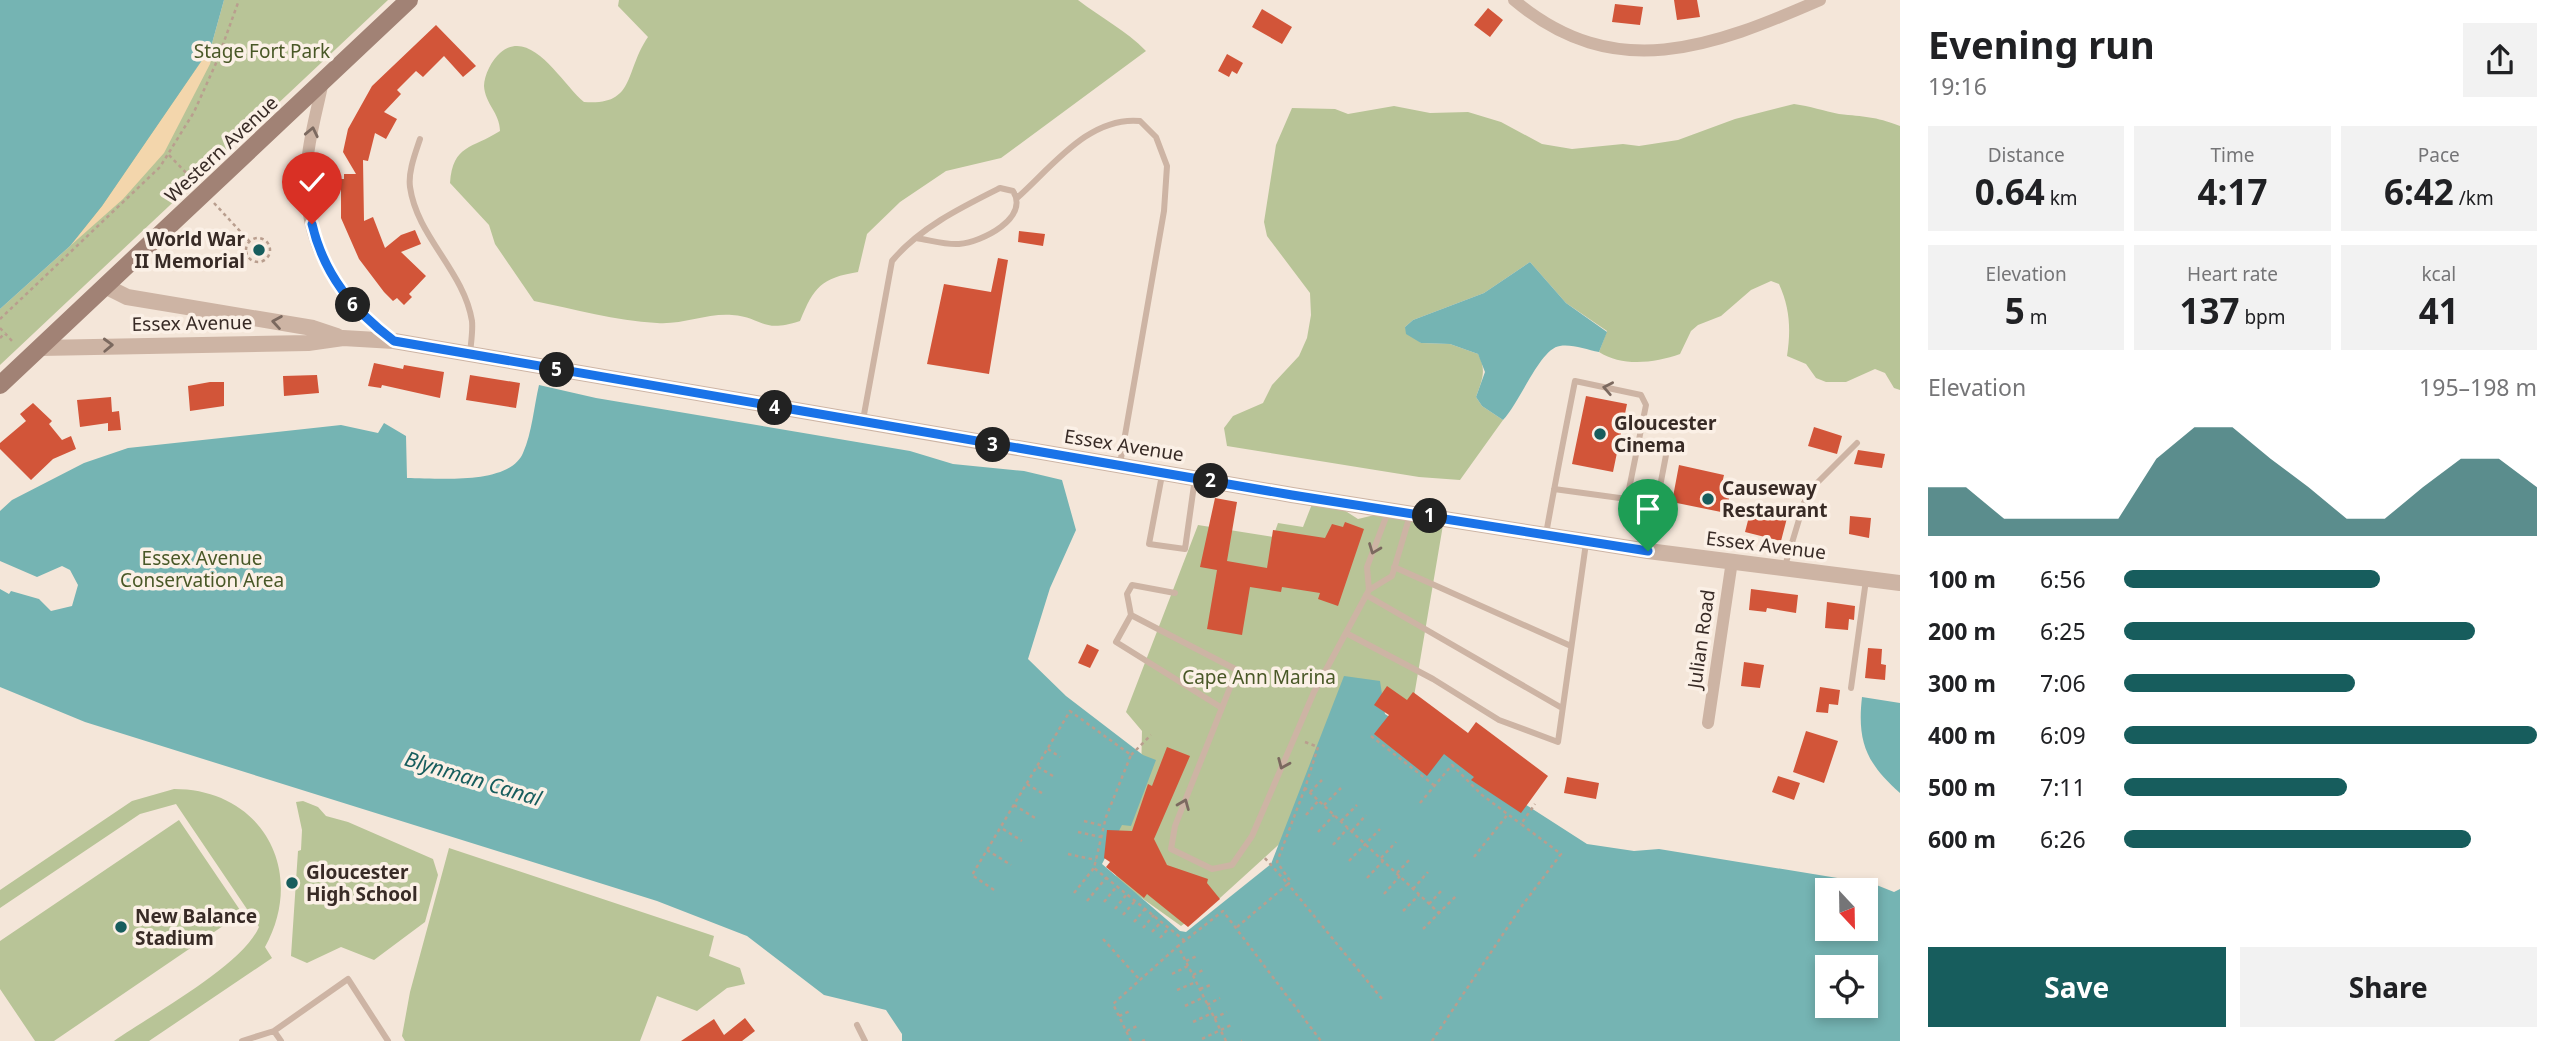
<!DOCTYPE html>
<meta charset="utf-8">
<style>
body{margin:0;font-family:"Noto Sans",sans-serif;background:#f2f2f2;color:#202124;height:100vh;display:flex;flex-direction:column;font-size:26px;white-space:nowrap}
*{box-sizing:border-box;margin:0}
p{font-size:23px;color:#757577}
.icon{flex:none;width:38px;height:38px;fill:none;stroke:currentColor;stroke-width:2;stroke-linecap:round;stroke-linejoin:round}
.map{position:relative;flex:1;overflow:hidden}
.drawer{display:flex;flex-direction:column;background:#fff;width:665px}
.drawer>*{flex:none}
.needle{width:46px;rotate:158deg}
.tools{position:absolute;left:1815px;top:878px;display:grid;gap:14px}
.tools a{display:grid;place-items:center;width:63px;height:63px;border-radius:0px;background:#fff;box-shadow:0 4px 10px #0003;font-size:35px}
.pin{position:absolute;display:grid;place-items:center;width:60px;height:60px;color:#fff;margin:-72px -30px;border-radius:50% 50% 50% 0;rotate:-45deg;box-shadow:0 0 7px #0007}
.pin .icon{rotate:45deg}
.km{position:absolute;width:35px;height:35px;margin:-18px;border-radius:50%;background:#222;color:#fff;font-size:19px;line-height:35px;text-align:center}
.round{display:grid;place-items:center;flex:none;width:74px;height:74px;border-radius:0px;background:#f2f2f2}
.head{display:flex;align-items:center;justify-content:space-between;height:119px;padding:0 28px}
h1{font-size:38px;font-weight:700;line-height:52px}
.stats{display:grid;grid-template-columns:repeat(3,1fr);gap:10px;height:119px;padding:7px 28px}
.stats div{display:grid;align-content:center;border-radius:0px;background:#f2f2f2;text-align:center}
.stats b{font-size:35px;font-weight:700}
.stats small{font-size:19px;font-weight:400}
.stats p{font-size:19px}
.chart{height:196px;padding:14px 28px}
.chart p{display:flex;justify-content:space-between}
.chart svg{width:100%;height:126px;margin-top:7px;fill:#175d5d;opacity:.7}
.cta{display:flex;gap:14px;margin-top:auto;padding:14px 28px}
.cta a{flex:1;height:80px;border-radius:0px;background:#175d5d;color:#fff;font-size:28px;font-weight:700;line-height:80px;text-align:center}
.cta a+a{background:#f2f2f2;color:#202124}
ul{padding:0 28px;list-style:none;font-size:23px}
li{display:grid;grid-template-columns:112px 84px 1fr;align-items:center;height:52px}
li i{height:18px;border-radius:9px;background:#175d5d}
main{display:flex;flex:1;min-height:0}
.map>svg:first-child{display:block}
.green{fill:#b8c497}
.sand{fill:#f3d6ac}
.water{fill:#75b4b3;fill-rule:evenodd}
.building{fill:#d25539}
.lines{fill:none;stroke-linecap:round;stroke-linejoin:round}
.path{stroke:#b99e8e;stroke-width:2.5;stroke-dasharray:3.5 3.5;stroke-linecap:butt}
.service{stroke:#cdb4a4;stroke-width:6}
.minor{stroke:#cdb4a4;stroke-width:12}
.tertiary{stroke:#cdb4a4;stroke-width:16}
.secondary{stroke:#a18275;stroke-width:18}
.oneway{stroke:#7b695f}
.route-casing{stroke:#fff;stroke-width:14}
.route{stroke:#1a73e8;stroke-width:9}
.poi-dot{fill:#175d5d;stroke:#fbf0e6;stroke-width:2.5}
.labels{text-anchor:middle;stroke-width:7;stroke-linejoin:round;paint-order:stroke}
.park-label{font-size:19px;fill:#495827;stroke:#fbf0e6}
.street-label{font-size:19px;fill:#382b26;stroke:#fbf0e6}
.poi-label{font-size:19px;font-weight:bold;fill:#382b26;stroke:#fbf0e6;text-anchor:start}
.water-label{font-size:21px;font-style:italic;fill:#175d5d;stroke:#fbf0e6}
</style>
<main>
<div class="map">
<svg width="1900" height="1041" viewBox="0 0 1900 1041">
<rect width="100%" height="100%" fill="#f4e6d9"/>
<path class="green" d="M224,0H388L0,365V309L70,246L211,47Z
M619,0H1078C1101,18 1126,30 1146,51L1001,158L946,171L900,202L867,234L858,272C821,278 814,287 800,321C761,334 763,317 732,315C707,313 682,325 657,323C615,321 575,309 534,301L495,244L489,225L450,183C453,144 472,149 500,131C500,113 485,104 484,86C484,75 492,60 500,53C531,26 562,84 584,102C636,106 624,72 648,37L618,6Z
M1794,104C1810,106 1824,111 1839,114C1865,117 1874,116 1900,126V390L1894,388L1885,373L1875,369L1846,382H1826L1816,378L1806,364L1787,356C1791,330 1790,308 1779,284L1771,281L1751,290L1721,316L1698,325L1691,331L1680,354C1655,363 1622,367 1599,352L1607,331L1566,303L1530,262L1484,293L1413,320L1405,327L1421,343L1450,344L1478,354C1487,370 1482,380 1476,397L1482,406L1503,420L1460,480L1419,477L1227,446L1224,428L1233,416L1263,403L1272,385L1299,356L1307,338L1311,315L1310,293L1267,236L1264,222L1276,145L1292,108L1335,109L1348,114L1394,106L1430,113L1468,112L1501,122L1542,144L1572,149L1623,144L1639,146L1678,140L1735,119Z
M1314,499L1333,503L1358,519L1399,509L1444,519L1409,726L1385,700L1319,808L1220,898L1181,926L1118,881L1099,831L1141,776L1142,731L1126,712L1198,525L1273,537L1278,523L1303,527Z
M174,789C262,789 307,871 265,947L272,958L149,1041H114C151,1015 242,966 259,927L176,804L140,814L0,908V890L132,801Z
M303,801L318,807L326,816L348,822L433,859L438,875L425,922L374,960L341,947L307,963L291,956L298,851L301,850L302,830L296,802Z
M179,820L242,913L54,1041H35L0,989V941Z
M449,848L714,936L709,956L740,968L745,984L727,988L697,1011L657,996L640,1041H405L402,1036L410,992Z"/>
<path class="sand" d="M211,47L213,52L210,64L164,153L123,199L70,246L102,206Z"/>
<path class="water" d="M0,0H224L211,47L102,206L70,246L0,309Z
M1530,262L1566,303L1607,332L1599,352C1587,350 1572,344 1560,346C1540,348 1520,403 1503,420L1482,406L1476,397L1485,372L1478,354L1450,344L1421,343L1406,334L1405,327L1413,320L1484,293Z
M539,385L596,398L910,451L953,464L1024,471L1062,480L1076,530L1050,588L1028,659L1066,696L1143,755L1156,760L1131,826L1122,825L1102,864L1180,931L1186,932L1271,864L1344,676L1380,681L1385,714L1587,844L1634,851L1659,849L1874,884L1894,892L1900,889V1041H902V1034L886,1010L824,995L747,936L657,901L85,722L0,687V589L9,594L11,591L39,599L51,611L72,606L78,585L70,570L62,566L37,577L0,561V511L12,500L84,463L128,448L341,425L378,433L384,423L406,436L407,478C436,478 509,486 523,453C532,433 534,406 539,385ZM1827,891H1866V929H1827ZM1827,968H1866V1006H1827Z
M1862,697L1900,703V793C1866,763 1857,741 1862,697Z"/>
<path class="building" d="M1674,0H1697L1700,17L1677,20Z
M1615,4L1643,7L1640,25L1612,22Z
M1488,8L1503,20L1490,37L1474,25Z
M1262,9L1292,27L1282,44L1252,27Z
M436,25L476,66L463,77L444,56L423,77L416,71L397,90L401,94L384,112L397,119L386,139L375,133L368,161L363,160L364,221L373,217L385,248L401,235L415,230L421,244L401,252L426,276L409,294L412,297L404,305L397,298L393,301L384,292L359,259L341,218V179H344V174H356L343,152L348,129L372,86Z
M1227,54L1243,63L1237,74L1232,71L1229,77L1218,71Z
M1019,231L1045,234L1043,246L1018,242Z
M998,258L1008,260L989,374L927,364L944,284L991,292Z
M374,363L403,369L404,365L444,372L440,398L382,385L381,388L368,386Z
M317,375L319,393L284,396L283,376Z
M470,375L520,383L516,408L466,400Z
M210,382H224V406L190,411L188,386Z
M1586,396L1627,404L1613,472L1572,464Z
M111,397L112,412L119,411L121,430L108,431V423L80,427L77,400Z
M33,403L52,421L49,424L62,440L71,436L76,449L53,459L31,480L0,449V443L26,421L20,414Z
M1814,427L1842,436L1837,454L1808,446Z
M1858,450L1885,454L1882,468L1854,464Z
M1679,465L1724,475L1720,492L1730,494L1726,513L1672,502Z
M1215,498L1237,502L1227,561L1267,568L1273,530L1325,538L1332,524L1343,527L1345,522L1364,529L1338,606L1318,599L1320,593L1282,587L1281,592L1250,587L1242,635L1207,629L1217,570L1200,567Z
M1751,509L1787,518L1781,541L1745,532Z
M1850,516L1871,518L1869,538L1849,534Z
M1751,589L1798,595L1796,613L1767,608L1766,612L1749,610Z
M1827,602L1855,606L1854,620L1849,619L1848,630L1825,628Z
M1087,644L1099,650L1090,668L1078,663Z
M1868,648L1882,649L1881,664L1886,665L1885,680L1865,678Z
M1744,662L1764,665L1760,688L1741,686Z
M1387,686L1407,700L1413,692L1468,733L1476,722L1548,776L1521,813L1471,780L1474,777L1444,754L1427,776L1374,734L1389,715L1374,705Z
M1820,687L1840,690L1838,705L1829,704L1828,713L1816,712Z
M1806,731L1838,741L1824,783L1793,772Z
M1167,747L1190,756L1154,839L1167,865L1208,879L1207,883L1220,899L1188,927L1147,894L1144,898L1106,867L1110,862L1104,858L1107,830L1132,831L1148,784L1152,786Z
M1778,776L1800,783L1794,800L1772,792Z
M1567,777L1599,783L1596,799L1564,793Z
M745,1018L755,1031L742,1041H681L714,1019L724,1035Z"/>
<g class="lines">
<path class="path" d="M169,155L193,180
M214,203L250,242
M246 250a12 12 0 1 1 24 0a12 12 0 1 1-24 0Z
M0,319L160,167L194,112L217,61L239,0
M0,328L14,343
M0,338L5,333
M1371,736L1435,786
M1305,742L1318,747L1305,788L1439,913
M1048,749L1060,757
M1131,755L1151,735
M1038,767L1053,776
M1027,784L1045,795
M1305,788L1277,862L1291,882L1288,884L1382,999
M1310,792L1322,780
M1420,803L1452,765L1482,795L1521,824
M1014,805L1035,818
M1324,805L1341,788
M1306,815L1319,800
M1084,821L1104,826
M1341,821L1357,805
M1003,829L1022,841
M1352,831L1366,815
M1078,832L1101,837
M1318,832L1334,815
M1333,845L1348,828
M987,850L1011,865
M1068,854L1096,860
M1474,857L1508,814
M1381,858L1396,842
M1349,861L1380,829
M1397,873L1411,858
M1367,878L1383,861
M1413,889L1428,872
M994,890L972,875L1070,711L1131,755L1106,817L1094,868L1185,941
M1074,893L1094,868
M1384,894L1400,876
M1087,901L1106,878
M1104,902L1117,886
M1429,904L1442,890
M1115,909L1127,894
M1403,911L1419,895
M1123,915L1135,901
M1134,922L1145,909
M1237,927L1288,884L1263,856
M1143,928L1154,915
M1423,929L1456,896
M1152,932L1161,922
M1160,938L1168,929
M1103,939L1140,980
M1186,961L1197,956
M1172,974L1188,966
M1193,975L1205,969
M1200,989L1213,984
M1177,990L1196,982
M1207,1005L1220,998
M1185,1006L1204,997
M1119,1016L1130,1011
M1214,1018L1227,1012
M1193,1022L1212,1013
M1127,1031L1139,1025
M1202,1039L1233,1024
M1131,1041L1113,1004L1178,946
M1142,1041L1145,1040
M1226,1041L1178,946L1223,911L1321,1041
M1241,1041H1242
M1432,1041L1521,907L1561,854L1521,824L1535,804"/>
<path class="service" d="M420,139C415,154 408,172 410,187C417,237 464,271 472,321C473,331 471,343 470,353
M1017,198C1052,167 1089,116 1140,121L1156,137L1167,166L1164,211L1120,464
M863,420L892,261C919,228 962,207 1000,188L1013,191C1030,218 982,242 959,244C945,245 930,240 916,238
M1162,475L1149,544L1185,549L1195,478
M1546,534C1555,483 1565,432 1575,381L1641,395L1646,405L1627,499L1554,489
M1648,549L1667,450
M1785,566L1804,503L1817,483L1857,443
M1394,567L1571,646
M1369,590L1367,567L1388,512
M1366,595L1562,708
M1131,615L1127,594L1132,585L1175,593
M1346,633L1433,679L1499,720L1558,742L1586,543
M1851,688L1866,580
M1222,708L1116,642L1131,615L1237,670L1175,826L1171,849L1212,869L1232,865L1252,836L1314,692L1369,590L1392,576L1410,515
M857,1025L865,1041
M274,1031L281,1041
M242,1041L274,1031L348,979L388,1041"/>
<path class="minor" d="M1514,0C1615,85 1712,47 1820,0
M323,81C318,106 311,130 308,155C298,234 332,295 394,341
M1708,723L1732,561"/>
<path class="tertiary" d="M105,286L127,297L313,328L337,336
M40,348L308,343L343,338L394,341L1292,495L1648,551L1900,583"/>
<path class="secondary" d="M0,385L409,0"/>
</g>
<defs><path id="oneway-chevron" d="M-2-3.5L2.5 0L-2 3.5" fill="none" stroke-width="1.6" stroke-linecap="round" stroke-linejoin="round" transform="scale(1.75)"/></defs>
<g class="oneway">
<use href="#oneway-chevron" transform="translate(312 132) rotate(-78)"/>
<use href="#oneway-chevron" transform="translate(277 322) rotate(-171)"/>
<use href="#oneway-chevron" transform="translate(108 345) rotate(-2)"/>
<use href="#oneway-chevron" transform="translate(1608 388) rotate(-169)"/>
<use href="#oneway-chevron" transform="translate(1374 549) rotate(111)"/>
<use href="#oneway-chevron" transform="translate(1283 764) rotate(113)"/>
<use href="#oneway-chevron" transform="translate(1184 804) rotate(-68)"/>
</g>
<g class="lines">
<g class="route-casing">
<path id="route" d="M312,224C324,275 353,310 394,341L1292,495L1648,551"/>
</g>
<use href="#route" class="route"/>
</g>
<g class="poi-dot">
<circle cx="259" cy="250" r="7"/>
<circle cx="1600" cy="434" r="7"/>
<circle cx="1708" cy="499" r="7"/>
<circle cx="292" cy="883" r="7"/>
<circle cx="121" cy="927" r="7"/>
</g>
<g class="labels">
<g class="park-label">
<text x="262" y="58">Stage Fort Park</text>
<text x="202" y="565">Essex Avenue<tspan x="202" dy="22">Conservation Area</tspan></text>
<text x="1259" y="684">Cape Ann Marina</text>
</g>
<g class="street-label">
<text transform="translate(221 149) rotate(-43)" y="7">Western Avenue</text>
<text transform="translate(192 323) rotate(-1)" y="7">Essex Avenue</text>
<text transform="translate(1124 445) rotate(9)" y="7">Essex Avenue</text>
<text transform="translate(1766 545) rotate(7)" y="7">Essex Avenue</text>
<text transform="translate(1701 639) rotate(-82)" y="7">Julian Road</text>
</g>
<g class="poi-label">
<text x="245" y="246" text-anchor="end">World War<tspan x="245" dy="22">II Memorial</tspan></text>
<text x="1614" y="430">Gloucester<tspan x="1614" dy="22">Cinema</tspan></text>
<text x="1722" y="495">Causeway<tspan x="1722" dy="22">Restaurant</tspan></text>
<text x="306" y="879">Gloucester<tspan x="306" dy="22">High School</tspan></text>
<text x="135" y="923">New Balance<tspan x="135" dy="22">Stadium</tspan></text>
</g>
<g class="water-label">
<text transform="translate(473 779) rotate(17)" y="7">Blynman Canal</text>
</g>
</g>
</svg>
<div class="tools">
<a><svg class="needle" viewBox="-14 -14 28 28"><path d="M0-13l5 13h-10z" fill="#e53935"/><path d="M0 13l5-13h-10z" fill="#757577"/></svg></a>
<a><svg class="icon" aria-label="locate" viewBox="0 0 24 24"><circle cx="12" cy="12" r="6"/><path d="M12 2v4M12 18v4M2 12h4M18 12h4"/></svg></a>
</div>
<div class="pin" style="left:1648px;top:551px;background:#1e9e55"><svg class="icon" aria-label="arrive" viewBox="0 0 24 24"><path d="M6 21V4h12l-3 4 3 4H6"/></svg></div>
<div class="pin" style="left:312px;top:224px;background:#d93025"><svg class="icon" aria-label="check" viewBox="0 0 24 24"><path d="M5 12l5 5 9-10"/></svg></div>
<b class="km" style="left:1430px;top:516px">1</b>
<b class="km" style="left:1211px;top:481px">2</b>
<b class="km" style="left:993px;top:445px">3</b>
<b class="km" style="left:775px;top:408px">4</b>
<b class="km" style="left:557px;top:370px">5</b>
<b class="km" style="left:353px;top:305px">6</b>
</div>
<section class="drawer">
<div class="head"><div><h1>Evening run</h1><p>19:16</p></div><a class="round"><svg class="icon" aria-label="share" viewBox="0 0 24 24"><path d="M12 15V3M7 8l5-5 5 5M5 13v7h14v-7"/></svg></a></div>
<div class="stats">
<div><p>Distance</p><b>0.64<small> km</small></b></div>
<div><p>Time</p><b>4:17</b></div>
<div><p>Pace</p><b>6:42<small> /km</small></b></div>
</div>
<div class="stats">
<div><p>Elevation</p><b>5<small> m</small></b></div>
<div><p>Heart rate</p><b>137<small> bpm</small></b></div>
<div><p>kcal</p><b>41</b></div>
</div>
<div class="chart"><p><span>Elevation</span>195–198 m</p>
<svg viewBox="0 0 160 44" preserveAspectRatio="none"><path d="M0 44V27L10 27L20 38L30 38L40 38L50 38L60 17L70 6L80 6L90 17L100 27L110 38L120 38L130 27L140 17L150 17L160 27V44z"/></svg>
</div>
<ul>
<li><b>100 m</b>6:56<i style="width:62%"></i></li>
<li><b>200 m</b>6:25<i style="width:85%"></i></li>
<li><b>300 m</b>7:06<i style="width:56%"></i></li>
<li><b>400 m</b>6:09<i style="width:100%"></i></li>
<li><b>500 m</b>7:11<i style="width:54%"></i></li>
<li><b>600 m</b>6:26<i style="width:84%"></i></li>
</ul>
<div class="cta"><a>Save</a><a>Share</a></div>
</section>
</main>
